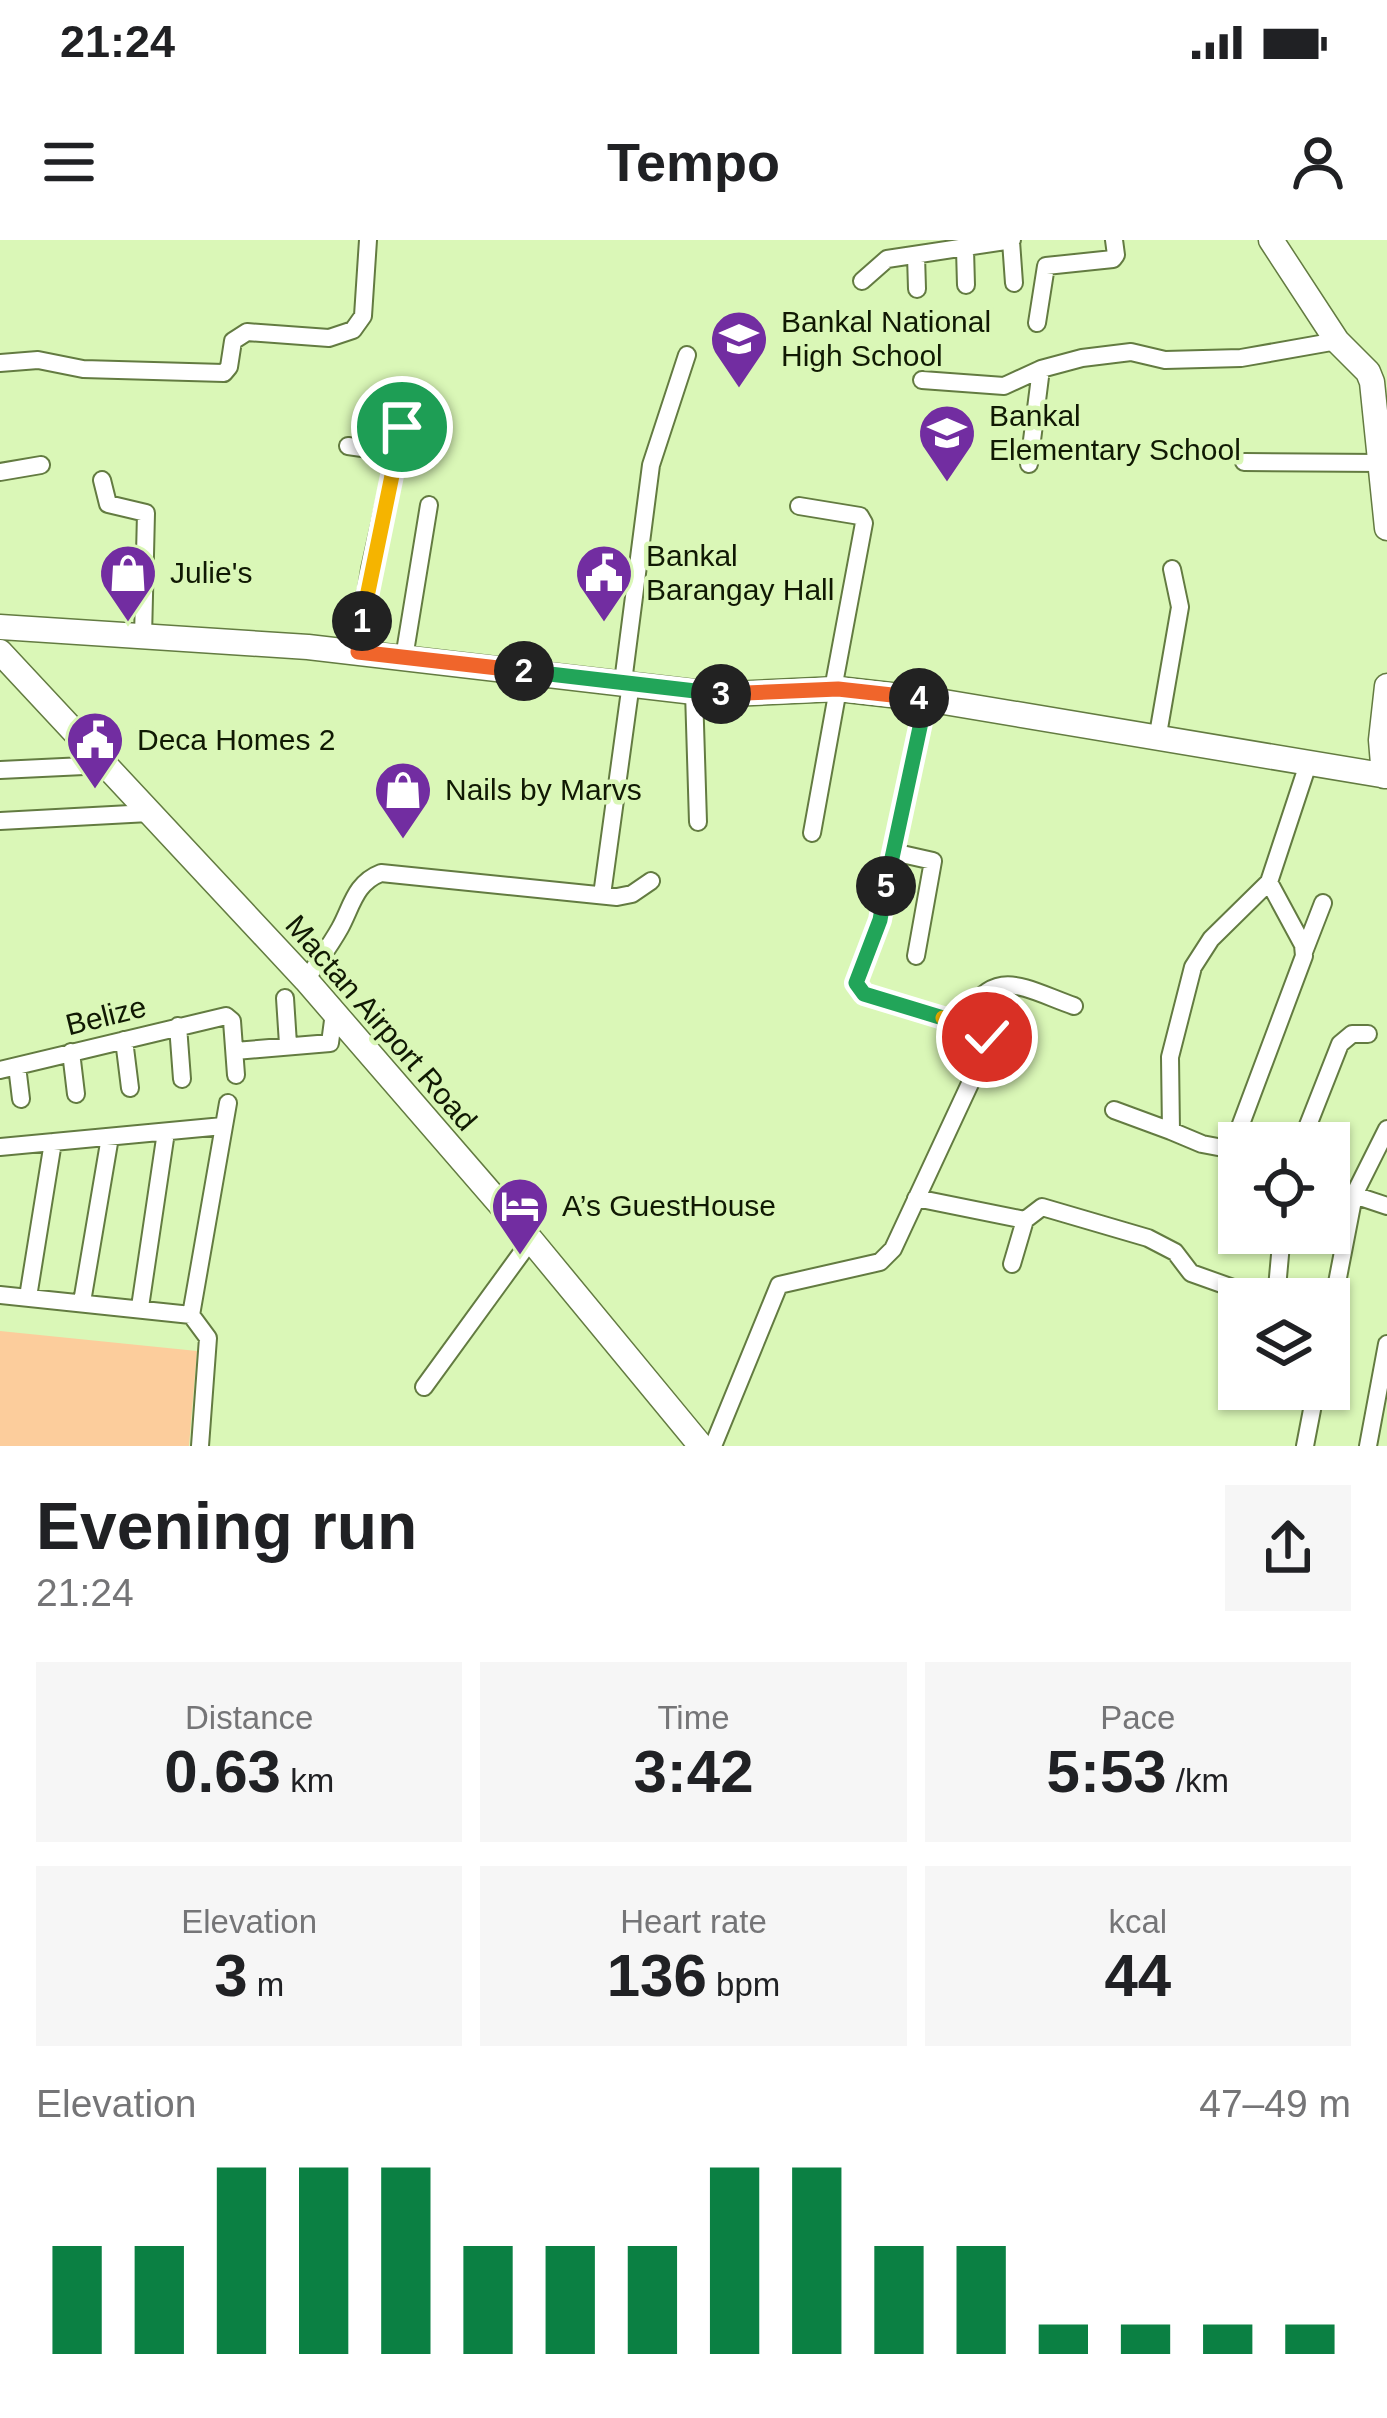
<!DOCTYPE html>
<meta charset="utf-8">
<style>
body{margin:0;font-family:Helvetica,sans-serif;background:#f6f6f6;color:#202124;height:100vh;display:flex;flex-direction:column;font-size:45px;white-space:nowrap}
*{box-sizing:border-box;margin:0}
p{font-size:39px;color:#757577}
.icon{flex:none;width:66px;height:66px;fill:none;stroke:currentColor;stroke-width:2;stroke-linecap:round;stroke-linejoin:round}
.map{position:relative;height:1206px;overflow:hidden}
.sheet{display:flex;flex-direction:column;background:#fff;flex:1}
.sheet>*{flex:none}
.buttons{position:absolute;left:1218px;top:882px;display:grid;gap:24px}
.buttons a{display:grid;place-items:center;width:132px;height:132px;border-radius:0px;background:#fff;box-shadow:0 3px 9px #0004;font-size:60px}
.pin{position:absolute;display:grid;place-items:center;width:102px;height:102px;color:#fff;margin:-51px;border:6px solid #fff;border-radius:50%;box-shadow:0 3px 12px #0007}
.km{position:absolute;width:60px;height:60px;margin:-30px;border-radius:50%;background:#222;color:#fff;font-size:33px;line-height:60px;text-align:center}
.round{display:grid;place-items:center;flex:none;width:126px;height:126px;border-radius:0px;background:#f6f6f6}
.headline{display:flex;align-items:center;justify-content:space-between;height:204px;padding:0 36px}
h1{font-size:66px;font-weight:700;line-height:90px}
.metrics{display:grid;grid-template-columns:repeat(3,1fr);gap:18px;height:204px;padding:12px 36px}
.metrics div{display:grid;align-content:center;border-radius:0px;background:#f6f6f6;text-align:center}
.metrics b{font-size:60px;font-weight:700}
.metrics small{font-size:33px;font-weight:400}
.metrics p{font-size:33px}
.chart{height:336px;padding:24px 36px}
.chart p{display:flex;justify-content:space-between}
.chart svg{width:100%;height:216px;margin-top:12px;stroke:#0b8043;stroke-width:6}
.status{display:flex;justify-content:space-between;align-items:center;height:84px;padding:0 60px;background:#fff;direction:ltr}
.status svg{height:33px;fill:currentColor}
header{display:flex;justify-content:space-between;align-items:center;height:156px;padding:0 36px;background:#fff;font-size:54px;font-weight:700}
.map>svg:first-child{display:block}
.green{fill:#fccd9c}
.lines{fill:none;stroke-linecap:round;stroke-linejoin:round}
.street-casing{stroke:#637b41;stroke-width:20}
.secondary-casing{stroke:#637b41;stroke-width:27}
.street{stroke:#fff;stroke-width:16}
.secondary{stroke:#fff;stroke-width:24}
.split-1-casing{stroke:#fff;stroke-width:24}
.split-2-casing{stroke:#fff;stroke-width:24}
.split-3-casing{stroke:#fff;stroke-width:24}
.split-4-casing{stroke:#fff;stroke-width:24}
.split-5-casing{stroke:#fff;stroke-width:24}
.split-6-casing{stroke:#fff;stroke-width:24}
.split-7-casing{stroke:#fff;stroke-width:24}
.split-1{stroke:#f5b400;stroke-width:15}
.split-2{stroke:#f0652b;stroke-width:15}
.split-3{stroke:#22a559;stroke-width:15}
.split-4{stroke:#f0652b;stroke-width:15}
.split-5{stroke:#22a559;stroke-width:15}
.split-6{stroke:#22a559;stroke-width:15}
.split-7{stroke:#f5b400;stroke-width:15}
.labels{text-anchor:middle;stroke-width:9;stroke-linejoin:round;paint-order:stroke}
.poi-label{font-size:30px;fill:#101903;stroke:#daf7b7;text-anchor:start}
.street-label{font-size:30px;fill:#101903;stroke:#daf7b7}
</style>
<div class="status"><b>21:24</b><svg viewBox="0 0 49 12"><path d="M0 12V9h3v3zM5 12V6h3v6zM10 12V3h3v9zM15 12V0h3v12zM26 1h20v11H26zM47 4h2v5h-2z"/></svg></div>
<header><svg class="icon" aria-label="menu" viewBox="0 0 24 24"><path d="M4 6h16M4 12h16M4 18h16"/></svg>Tempo<svg class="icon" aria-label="person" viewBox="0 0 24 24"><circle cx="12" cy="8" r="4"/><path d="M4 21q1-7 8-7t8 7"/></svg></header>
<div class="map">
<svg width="1387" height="1206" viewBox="0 0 1387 1206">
<rect width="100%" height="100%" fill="#daf7b7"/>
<path class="green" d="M0,1091L197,1111L189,1206H0Z"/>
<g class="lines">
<g class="street-casing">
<path id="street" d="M1011,1L1014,43
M965,9L966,45
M916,15L917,49
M862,41L887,19L1012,0
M1037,83L1046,26L1113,19L1116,15L1114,0
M0,123L38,120L83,129L224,133L229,127L233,101L247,92L329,98L353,90L363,76L368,0
M922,140L1004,146L1041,129
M348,206L397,213
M1244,222L1381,223
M1029,224L1041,129L1082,118L1131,112L1165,120L1241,118L1337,101
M0,232L41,225
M102,240L108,264L146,273L143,397
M799,266L860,276L864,283L833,449
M357,412L370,329L402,187
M404,418L429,265
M623,442L651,225L687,115
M694,452L698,582
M1157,500L1180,367L1172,329
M0,530L105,525
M0,581L149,573
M812,593L838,449
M893,612L933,621L916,716
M602,655L631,443
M1304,712L1323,663
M306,740C317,723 330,706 340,688C352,666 355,643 381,633L617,657L632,654L651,641
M285,758L288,804
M961,784C993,724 1021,747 1074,766
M178,786L182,839
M124,800L130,848
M235,811L330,803L334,773
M71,812L76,854
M17,826L21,859
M0,830L226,776L232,781L236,835
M1114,870L1171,891
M1301,903L1340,804L1352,794H1368
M0,907L223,886
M1232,908L1304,716L1303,705L1269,642
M1239,911L1202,904L1171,891L1170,817L1193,727L1211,699L1269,642L1308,524
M1354,955L1387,966
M916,958L1025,980L1042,967L1148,998L1175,1012L1191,1033L1264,1059
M1012,1024L1025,980
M0,1055L191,1075L208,1098L200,1206
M28,1057L53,902
M1276,1059L1282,993
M82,1062L110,897
M140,1067L166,892
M191,1075L228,863
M1329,1084L1354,955L1387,889
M424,1147L531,1000
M713,1206L779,1045L880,1022L893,1009L988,805L982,790L864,754L856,743L880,680L926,459
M1305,1206L1316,1149
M1368,1206L1387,1104"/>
</g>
<g class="secondary-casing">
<path id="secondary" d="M1271,0L1337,101L1368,132L1372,142L1387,288
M0,387L308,407L694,452L732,454L838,449L926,459L1387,536
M0,412L306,740L531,1000L701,1206
M1384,536L1381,500L1387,446"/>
</g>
<use href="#street" class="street"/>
<use href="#secondary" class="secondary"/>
</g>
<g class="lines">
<g class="split-1-casing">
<path id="split-1" d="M362,381L402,187"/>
</g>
<g class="split-2-casing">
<path id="split-2" d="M362,381L358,412L524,431"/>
</g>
<g class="split-3-casing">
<path id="split-3" d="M524,431L721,454"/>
</g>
<g class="split-4-casing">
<path id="split-4" d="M721,454L838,449L919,458"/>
</g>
<g class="split-5-casing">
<path id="split-5" d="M886,646L926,459L919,458"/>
</g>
<g class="split-6-casing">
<path id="split-6" d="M886,646L880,680L856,743L864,754L943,778"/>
</g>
<g class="split-7-casing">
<path id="split-7" d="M943,778L982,790L987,797"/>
</g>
<use href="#split-1" class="split-1"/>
<use href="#split-2" class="split-2"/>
<use href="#split-3" class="split-3"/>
<use href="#split-4" class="split-4"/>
<use href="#split-5" class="split-5"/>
<use href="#split-6" class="split-6"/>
<use href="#split-7" class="split-7"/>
</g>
<defs>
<g id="school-pin" transform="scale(3)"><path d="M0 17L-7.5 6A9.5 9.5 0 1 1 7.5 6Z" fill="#722da1" stroke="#daf7b7"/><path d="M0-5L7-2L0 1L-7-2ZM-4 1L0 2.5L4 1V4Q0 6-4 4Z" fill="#fff"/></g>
<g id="shop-pin" transform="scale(3)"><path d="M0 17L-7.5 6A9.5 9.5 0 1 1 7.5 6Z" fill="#722da1" stroke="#daf7b7"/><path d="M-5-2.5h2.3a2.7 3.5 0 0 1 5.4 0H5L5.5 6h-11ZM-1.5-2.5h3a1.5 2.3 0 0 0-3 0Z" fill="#fff"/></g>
<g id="civic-pin" transform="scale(3)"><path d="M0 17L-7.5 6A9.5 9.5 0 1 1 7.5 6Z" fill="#722da1" stroke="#daf7b7"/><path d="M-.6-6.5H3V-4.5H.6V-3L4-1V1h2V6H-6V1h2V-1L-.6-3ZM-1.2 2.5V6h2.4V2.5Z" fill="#fff"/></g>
<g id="hotel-pin" transform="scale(3)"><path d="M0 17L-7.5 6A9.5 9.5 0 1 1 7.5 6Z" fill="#722da1" stroke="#daf7b7"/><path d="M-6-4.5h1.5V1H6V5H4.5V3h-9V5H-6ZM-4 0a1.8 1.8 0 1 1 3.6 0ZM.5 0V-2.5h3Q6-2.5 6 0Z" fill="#fff"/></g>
</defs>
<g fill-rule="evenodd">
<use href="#school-pin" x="739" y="99"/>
<use href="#school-pin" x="947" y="193"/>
<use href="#shop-pin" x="128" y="333"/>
<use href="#civic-pin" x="604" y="333"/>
<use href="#civic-pin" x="95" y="500"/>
<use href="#shop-pin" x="403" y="550"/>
<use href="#hotel-pin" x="520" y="966"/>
</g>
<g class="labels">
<g class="poi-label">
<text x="781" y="92">Bankal National<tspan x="781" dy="34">High School</tspan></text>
<text x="989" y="186">Bankal<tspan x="989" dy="34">Elementary School</tspan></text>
<text x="646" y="326">Bankal<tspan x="646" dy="34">Barangay Hall</tspan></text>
<text x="170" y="343">Julie's</text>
<text x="137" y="510">Deca Homes 2</text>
<text x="445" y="560">Nails by Marvs</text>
<text x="562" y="976">A’s GuestHouse</text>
</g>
<g class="street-label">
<text transform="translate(106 776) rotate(-14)" y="10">Belize</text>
<text transform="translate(381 783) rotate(49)" y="10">Mactan Airport Road</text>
</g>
</g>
</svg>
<div class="buttons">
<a><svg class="icon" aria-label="locate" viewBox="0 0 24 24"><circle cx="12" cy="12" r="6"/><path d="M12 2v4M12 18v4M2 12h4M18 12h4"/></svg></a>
<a><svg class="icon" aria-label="layers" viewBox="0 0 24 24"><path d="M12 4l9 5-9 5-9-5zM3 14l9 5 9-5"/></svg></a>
</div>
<div class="pin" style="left:402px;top:187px;background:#1e9e55"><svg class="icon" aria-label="arrive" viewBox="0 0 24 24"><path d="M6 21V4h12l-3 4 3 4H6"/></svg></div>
<div class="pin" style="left:987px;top:797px;background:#d93025"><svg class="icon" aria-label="check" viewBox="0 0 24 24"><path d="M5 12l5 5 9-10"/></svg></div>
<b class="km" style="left:362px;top:381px">1</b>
<b class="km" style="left:524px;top:431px">2</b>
<b class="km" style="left:721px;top:454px">3</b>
<b class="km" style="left:919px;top:458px">4</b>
<b class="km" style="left:886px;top:646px">5</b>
</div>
<section class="sheet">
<div class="headline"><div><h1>Evening run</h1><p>21:24</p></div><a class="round"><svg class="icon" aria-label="share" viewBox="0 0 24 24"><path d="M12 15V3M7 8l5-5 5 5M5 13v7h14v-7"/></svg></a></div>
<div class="metrics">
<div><p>Distance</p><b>0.63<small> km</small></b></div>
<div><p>Time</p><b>3:42</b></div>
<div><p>Pace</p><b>5:53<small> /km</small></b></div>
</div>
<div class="metrics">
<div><p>Elevation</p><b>3<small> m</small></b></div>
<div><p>Heart rate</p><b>136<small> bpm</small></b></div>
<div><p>kcal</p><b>44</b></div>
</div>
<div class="chart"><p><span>Elevation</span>47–49 m</p>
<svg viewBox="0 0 160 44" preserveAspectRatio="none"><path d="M5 44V22M15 44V22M25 44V6M35 44V6M45 44V6M55 44V22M65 44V22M75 44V22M85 44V6M95 44V6M105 44V22M115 44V22M125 44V38M135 44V38M145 44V38M155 44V38"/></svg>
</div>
</section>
